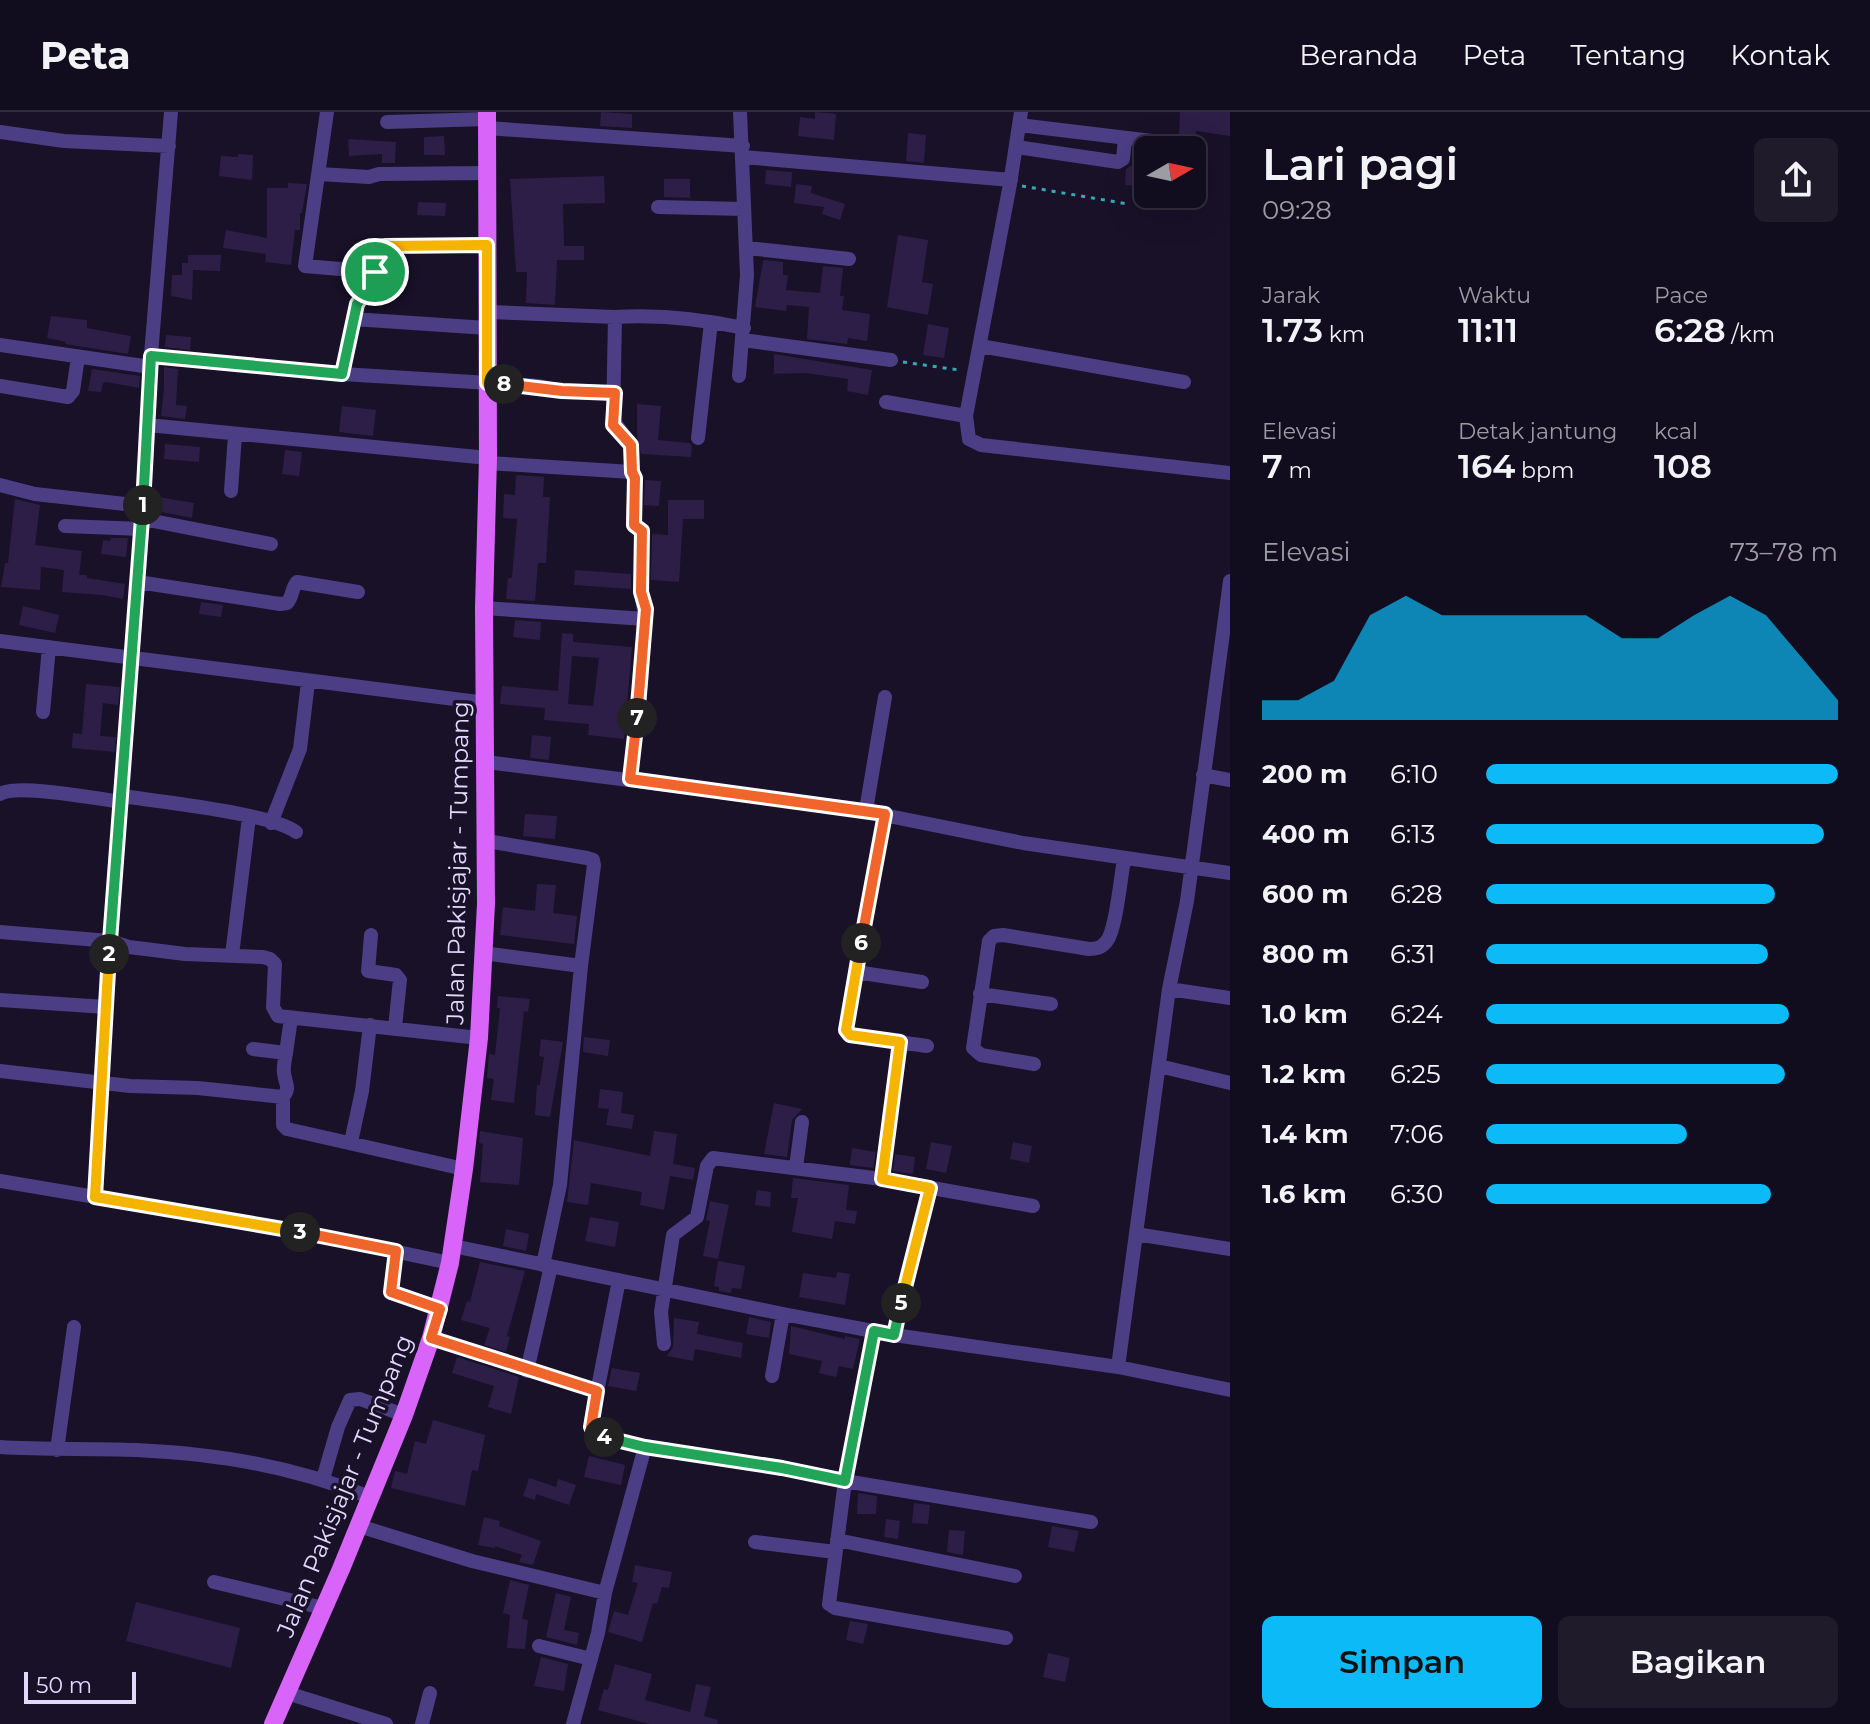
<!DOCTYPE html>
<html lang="id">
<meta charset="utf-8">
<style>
body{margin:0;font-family:Montserrat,sans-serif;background:#1f1b2b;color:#f1f3f6;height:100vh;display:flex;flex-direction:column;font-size:30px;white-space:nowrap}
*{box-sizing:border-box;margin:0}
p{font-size:26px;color:#9c9ca4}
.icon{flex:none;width:44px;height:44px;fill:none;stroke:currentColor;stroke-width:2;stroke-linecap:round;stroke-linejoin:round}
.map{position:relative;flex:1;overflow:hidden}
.side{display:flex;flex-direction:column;background:#120d1e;width:640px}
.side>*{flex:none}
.needle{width:52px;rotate:81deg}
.fabs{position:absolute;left:1134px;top:24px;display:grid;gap:16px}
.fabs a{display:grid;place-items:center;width:72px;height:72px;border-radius:12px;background:#120d1e;box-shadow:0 8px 32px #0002,0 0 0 2px #312d3c;font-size:40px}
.scale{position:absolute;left:24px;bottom:20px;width:112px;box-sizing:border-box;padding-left:8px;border:4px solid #e3d9fe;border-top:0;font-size:22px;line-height:28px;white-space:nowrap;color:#e3d9fe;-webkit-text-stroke:6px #181128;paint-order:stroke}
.pin{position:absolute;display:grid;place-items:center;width:68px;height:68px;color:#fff;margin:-34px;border:4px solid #fff;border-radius:50%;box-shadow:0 2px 8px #0007}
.km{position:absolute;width:40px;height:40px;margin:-20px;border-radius:50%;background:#222;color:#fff;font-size:22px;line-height:40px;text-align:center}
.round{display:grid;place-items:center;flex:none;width:84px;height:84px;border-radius:12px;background:#1f1b2b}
.head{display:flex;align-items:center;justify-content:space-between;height:136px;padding:0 32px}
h1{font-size:44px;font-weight:600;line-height:60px}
.stats{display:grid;grid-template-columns:repeat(3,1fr);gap:12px;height:136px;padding:8px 32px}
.stats div{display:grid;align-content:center}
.stats b{font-size:34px;font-weight:600}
.stats small{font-size:22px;font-weight:400}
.stats p{font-size:22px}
.chart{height:224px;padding:16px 32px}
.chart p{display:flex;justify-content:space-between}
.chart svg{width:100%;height:144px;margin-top:8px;fill:#0cbaf7;opacity:.7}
.primary-button{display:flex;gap:16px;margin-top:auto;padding:16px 32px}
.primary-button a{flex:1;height:92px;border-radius:12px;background:#0cbaf7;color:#111;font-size:32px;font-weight:600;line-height:92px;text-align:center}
.primary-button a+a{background:#1f1b2b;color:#f1f3f6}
ul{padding:0 32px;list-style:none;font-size:26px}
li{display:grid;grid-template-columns:128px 96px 1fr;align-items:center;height:60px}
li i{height:20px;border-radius:10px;background:#0cbaf7}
header{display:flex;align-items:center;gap:48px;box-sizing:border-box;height:112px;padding:0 40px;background:#120d1e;border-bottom:2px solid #312d3c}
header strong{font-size:38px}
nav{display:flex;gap:44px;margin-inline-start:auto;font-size:28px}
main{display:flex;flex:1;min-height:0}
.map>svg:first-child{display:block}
.building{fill:#2d1e48;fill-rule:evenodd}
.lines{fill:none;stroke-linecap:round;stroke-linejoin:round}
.path{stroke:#34aab6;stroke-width:3;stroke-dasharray:4 6;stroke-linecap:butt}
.minor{stroke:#4c3e85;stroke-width:14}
.major{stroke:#d964fa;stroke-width:18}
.split-1-casing{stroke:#fff;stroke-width:16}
.split-2-casing{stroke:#fff;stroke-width:16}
.split-3-casing{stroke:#fff;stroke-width:16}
.split-4-casing{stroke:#fff;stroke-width:16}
.split-5-casing{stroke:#fff;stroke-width:16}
.split-6-casing{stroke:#fff;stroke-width:16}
.split-7-casing{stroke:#fff;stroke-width:16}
.split-8-casing{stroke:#fff;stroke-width:16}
.split-9-casing{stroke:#fff;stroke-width:16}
.split-1{stroke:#22a559;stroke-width:10}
.split-2{stroke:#22a559;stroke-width:10}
.split-3{stroke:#f5b400;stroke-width:10}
.split-4{stroke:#f0652b;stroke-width:10}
.split-5{stroke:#22a559;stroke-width:10}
.split-6{stroke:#f5b400;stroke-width:10}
.split-7{stroke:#f0652b;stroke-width:10}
.split-8{stroke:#f0652b;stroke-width:10}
.split-9{stroke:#f5b400;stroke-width:10}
.labels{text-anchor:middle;stroke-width:7;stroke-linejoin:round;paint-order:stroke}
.street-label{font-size:24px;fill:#e3d9fe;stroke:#181128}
</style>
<header>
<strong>Peta</strong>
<nav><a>Beranda</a><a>Peta</a><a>Tentang</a><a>Kontak</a></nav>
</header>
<main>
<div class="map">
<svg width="1230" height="1612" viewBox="0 0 1230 1612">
<rect width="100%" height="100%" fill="#181128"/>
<path class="building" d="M601,0L632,2V16L600,14Z
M815,0L836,2L834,28L798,24L800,5L815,7Z
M1180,0H1230V24L1196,19V23H1190L1189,38H1185L1186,29L1179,22Z
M908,21L926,23L924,51L906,49Z
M444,24L445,43H424V25Z
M348,27L396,30L395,51H382V42L349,44Z
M238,42L253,43L252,68L219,64L221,44L238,45Z
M1130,54L1148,55V75L1125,73L1126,57Z
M766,58L792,60L791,75L765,72Z
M604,64L605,91L563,92L564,134H584V148H557L555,193L526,191L527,160H516L510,67Z
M664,67H690V86L664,85Z
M288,71L307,72L302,101H300V118H295L291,153L265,150L266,142L223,136L226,118L267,126V76H288Z
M796,72L812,74L811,81L845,92L840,108L822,102L824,95L794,91Z
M418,90L446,91L445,104L417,103Z
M898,123L928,128L922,170L933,172L928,203L887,195Z
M188,143H221L220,159L193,158L192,188L171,184L172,163H182V151H188Z
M765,148L783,150V163H788L786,178L820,181L823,154L843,156L840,184H844L842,198L870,202L867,229L848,226L847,232L807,227L809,195L787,193L786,199L755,195L763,149Z
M51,204L87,208V216L131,224L128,242L65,232L66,230L47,226Z
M928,212L949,216L944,246L923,243Z
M166,223L191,225L190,238L165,235Z
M774,242L872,258L868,283L847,279L848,267L806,261L774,262Z
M164,255L178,257L176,293L187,294L185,307L161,304L164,277Z
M92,257L140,264L139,276L106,270L103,271L101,280L88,279Z
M637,292L661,294L658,328L689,331L692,334L691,345L641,342L637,324Z
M342,294L376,298L373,324L339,320Z
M165,332L200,335L199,350L164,347Z
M285,338L302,340L299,364L282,362Z
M516,363L544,365L543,385H550L546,451H538L535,489L506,487L508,466H512L517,407L503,406L504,382L515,383Z
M645,368L661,369L659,394L644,393Z
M158,385L194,391L192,406L156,399Z
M15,387L40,393L35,433L82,439L79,463H87V466L125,472L123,487L102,483L62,480L64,458L41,455L40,478L1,475L5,451H8Z
M668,388H704V407H683L679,470L651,468L652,422L668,423Z
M111,426H128L126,445L101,442L103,428L110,429Z
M575,458L631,462V477L574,473Z
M201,490L223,493L221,505L199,502Z
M23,494L59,503L55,521L19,513Z
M515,508L541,510L540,528L513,525Z
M562,521L573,522V530L632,535L624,627L588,623L589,612L544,608L545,596L500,592L502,574L558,579ZM572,544L599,546L593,594L568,592Z
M86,572L120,575L118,593L103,591L100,624L116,625L115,640L72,636L73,621L82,622Z
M532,623L551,625L549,648L530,646Z
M525,702L557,704L555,727L523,724Z
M537,772L556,773L553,801L577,804L574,832L500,823L503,795L535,799Z
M498,884L530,887L528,900L524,899L514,991L491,988L494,967L487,966L489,942L495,943L500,896H497Z
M584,925L610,928L608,944L583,940Z
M541,927L563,930L550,1005L535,1003L537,973H540L544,945L539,944Z
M600,977L623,980L621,1001L634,1003L632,1017L606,1013L609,997L598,996Z
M774,991L802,997L792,1008L787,1045L764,1042Z
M480,1019L523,1026L519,1073L480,1070L483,1032L479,1031Z
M654,1019L677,1022L673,1052L695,1056L693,1068L670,1064L664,1098L640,1093L642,1080L591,1071L588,1093L567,1090L574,1028L650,1044Z
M931,1030L952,1034L946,1061L926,1057Z
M1013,1030L1032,1034L1029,1051L1010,1047Z
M852,1036L876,1040L873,1056L850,1053Z
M895,1042L915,1045L913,1062L893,1059Z
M793,1066L849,1073L846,1098L857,1099L855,1112L835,1109L832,1127L792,1120L798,1086H791Z
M757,1078L771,1080L770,1095L755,1093Z
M710,1089L729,1093L718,1147L703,1144L710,1109L706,1108Z
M590,1105L619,1110L615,1135L585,1129Z
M506,1117L529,1122L526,1139L503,1134Z
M718,1149L745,1154L741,1177L732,1176L731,1181L719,1179V1175L714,1174Z
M480,1150L525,1159L507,1224L510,1225L506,1240L484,1233L490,1216L461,1208L467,1189L470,1190Z
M837,1160L850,1162L845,1193L799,1185L803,1161L836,1166Z
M749,1205L771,1210L769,1226L746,1222Z
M674,1206L699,1210L697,1222L743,1231L741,1246L695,1237L693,1249L667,1244L673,1235Z
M791,1214L845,1227V1224L860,1227L853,1257L839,1254L836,1265L819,1261L822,1249L789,1242Z
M457,1245L519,1265L511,1302L488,1295L494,1274L452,1261Z
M612,1256L640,1261L636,1279L608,1274Z
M433,1308L485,1323L478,1359L472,1358L465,1394L391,1376L395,1359L407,1362L415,1329L426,1332Z
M589,1344L625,1353L621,1373L584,1365Z
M529,1366L556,1375L558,1367L576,1373L569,1393L536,1382L535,1388L523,1384Z
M858,1381L877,1384L876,1402H857Z
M914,1391L930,1393L928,1412L912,1411Z
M484,1405L500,1409L499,1414L541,1429L533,1453L519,1450L522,1443L495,1434V1436L478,1433Z
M886,1407L900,1409L898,1427L884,1425Z
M1052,1414L1079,1419L1074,1440L1048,1435Z
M949,1418L965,1419L963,1443L947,1440Z
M635,1453L672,1460L669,1476L662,1475L657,1492L653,1491L642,1530L608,1520L614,1499L628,1503L638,1471L632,1470Z
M510,1468L529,1473L522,1507L528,1508L525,1537L507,1536L510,1503L503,1501Z
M556,1481L571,1485L564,1518L579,1521L577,1533L546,1525Z
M136,1490L240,1516L231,1556L126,1529Z
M850,1509L868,1512L863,1532L846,1528Z
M1048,1541L1070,1546L1065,1570L1043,1565Z
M541,1545L568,1552L564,1579L534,1574Z
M615,1552L652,1562L645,1588L690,1600L696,1572L711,1575L704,1604L718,1608L717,1612H649L598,1598L604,1577L608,1578Z"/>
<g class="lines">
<path class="path" d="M1022,74L1128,92
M903,250L959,258"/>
<path class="minor" d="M327,0L305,154L375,160L377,141L385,134L487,133
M1021,0L1010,72L966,304L969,327L981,333L1230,361
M387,10L487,7
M1019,13L1177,32
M487,16L743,34
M0,20L64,29L169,34
M1016,35L1118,50L1123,47L1125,27
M743,45L1011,68
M319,62L369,65L379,62L487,61
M658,95L744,97
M747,136L849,147
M488,200L615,205C658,202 702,207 744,216
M615,205L613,308L631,333L632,360L635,366L633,407L634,413L642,419L641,478L645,507L641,572L630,667
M353,207L487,216
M743,228L891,248
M0,233L150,255
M980,234L1184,270
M151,244L342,262L539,274L562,279L615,281
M342,262L357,192L374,169L375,160
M739,264L747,163L740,0
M0,274L68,285L73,279L78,245
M886,290L966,304
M148,313L488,346
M698,326L711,210
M488,351L632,360
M0,373L35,382L143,394
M231,379L235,323
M143,407L271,432
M65,414L142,417
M138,470L280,492L287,491C293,485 291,477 297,470L358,480
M484,496L645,507
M0,529L486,591
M43,600L49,535
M486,650L849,696L1023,731L1230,761
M1203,663L1230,668
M0,682C16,671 99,687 122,690
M123,684C159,690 271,701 296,720
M866,698L885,585
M885,702L846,918L855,924L927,934
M271,711L300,637L308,570
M487,729L587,746L593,748L594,753L581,854L560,1073L543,1153
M0,820L110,829L129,835L185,842L263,845L270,847L275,852L273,895L278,904L479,926
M371,823L368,859L396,863L400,868L395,915
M483,841L581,854
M232,843L249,705
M856,860L922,870
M1169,877L1230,886
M980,882L1051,892
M0,888L106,895
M253,937L286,941L291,906
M1034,952L981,943L973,936L989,829L994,824L1003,823L1089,837C1096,837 1101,836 1106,830C1116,820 1121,763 1124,747
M1159,954L1230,971
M0,959L130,974L198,976L283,985V1013L287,1017L464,1057
M283,985C291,975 285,972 284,961C283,955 285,947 286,941
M351,1030L362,979L370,913
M796,1055L802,1010
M882,1067L900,930
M0,1069L308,1121L450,1151
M95,1085L110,829L143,407L150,255L171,0
M1136,1122L1230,1137
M453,1134L783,1202L894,1223L1118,1255L1230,1278
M396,1139L391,1180L440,1197
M619,1168L591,1311L596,1322L645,1335L782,1356L845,1369L829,1492L835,1496L1006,1526
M874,1219L845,1369L1091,1410
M894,1223L930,1076
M431,1226L597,1279
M664,1232L661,1200L673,1123L697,1105L707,1054L713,1046L882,1067L1033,1094
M1118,1255L1169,877L1187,789L1230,469
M527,1259L551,1154
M772,1264L783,1202
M0,1335C45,1338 90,1336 136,1338C220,1342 291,1354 370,1385
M57,1338L74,1215
M323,1367L338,1315L350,1288L360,1287L404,1303
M359,1414L472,1449L605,1481
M837,1428L1015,1464
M755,1430L835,1440
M214,1470L323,1496
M539,1534L591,1547
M287,1581L386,1612
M422,1612L430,1581
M573,1612L598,1521L605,1481L645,1335"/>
<path class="major" d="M273,1612L341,1457L404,1303L431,1226L450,1151L464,1057L479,926L486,792L484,496L488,346L487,0"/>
</g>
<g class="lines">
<g class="split-1-casing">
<path id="split-1" d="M143,393L151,244L342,262L357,192L374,169L375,160"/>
</g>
<g class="split-2-casing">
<path id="split-2" d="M109,842L143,393"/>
</g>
<g class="split-3-casing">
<path id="split-3" d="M109,842L95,1085L300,1120"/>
</g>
<g class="split-4-casing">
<path id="split-4" d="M300,1120L396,1139L391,1180L440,1197L431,1226L597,1279L591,1315L596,1322L604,1325"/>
</g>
<g class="split-5-casing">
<path id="split-5" d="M604,1325L645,1335L782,1356L845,1369L874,1219L894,1223L901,1191"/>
</g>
<g class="split-6-casing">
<path id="split-6" d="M861,831L846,918L850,923L900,930L882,1067L930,1076L901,1191"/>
</g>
<g class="split-7-casing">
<path id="split-7" d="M637,606L630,667L885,702L861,831"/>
</g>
<g class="split-8-casing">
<path id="split-8" d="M504,272L562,279L615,281L613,313L631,333L632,360L635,366L634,413L642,419L641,480L646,497L637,606"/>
</g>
<g class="split-9-casing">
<path id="split-9" d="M375,160L377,141L385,134L487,133V271L504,272"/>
</g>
<use href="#split-1" class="split-1"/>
<use href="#split-2" class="split-2"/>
<use href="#split-3" class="split-3"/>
<use href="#split-4" class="split-4"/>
<use href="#split-5" class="split-5"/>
<use href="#split-6" class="split-6"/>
<use href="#split-7" class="split-7"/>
<use href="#split-8" class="split-8"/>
<use href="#split-9" class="split-9"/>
</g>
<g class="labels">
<g class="street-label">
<text transform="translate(458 751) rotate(-89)" y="8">Jalan Pakisjajar - Tumpang</text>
<text transform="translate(345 1374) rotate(-68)" y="8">Jalan Pakisjajar - Tumpang</text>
</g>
</g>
</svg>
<div class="fabs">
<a><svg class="needle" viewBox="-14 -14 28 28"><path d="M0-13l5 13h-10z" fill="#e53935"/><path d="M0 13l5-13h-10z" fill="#9c9ca4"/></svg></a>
</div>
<div class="scale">50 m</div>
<div class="pin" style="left:375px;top:160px;background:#1e9e55"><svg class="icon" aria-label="arrive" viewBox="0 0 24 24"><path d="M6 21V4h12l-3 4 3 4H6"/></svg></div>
<b class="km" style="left:143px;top:393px">1</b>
<b class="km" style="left:109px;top:842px">2</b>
<b class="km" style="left:300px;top:1120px">3</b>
<b class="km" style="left:604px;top:1325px">4</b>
<b class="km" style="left:901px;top:1191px">5</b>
<b class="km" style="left:861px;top:831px">6</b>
<b class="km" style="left:637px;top:606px">7</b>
<b class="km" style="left:504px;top:272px">8</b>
</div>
<section class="side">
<div class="head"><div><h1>Lari pagi</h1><p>09:28</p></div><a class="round"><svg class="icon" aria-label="share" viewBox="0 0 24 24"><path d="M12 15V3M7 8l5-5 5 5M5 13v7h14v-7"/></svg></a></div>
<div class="stats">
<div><p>Jarak</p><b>1.73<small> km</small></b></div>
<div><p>Waktu</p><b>11:11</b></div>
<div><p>Pace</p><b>6:28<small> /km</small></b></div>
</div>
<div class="stats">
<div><p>Elevasi</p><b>7<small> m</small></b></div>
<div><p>Detak jantung</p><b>164<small> bpm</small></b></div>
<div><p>kcal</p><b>108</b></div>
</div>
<div class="chart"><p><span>Elevasi</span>73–78 m</p>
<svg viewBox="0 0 160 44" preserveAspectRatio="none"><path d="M0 44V38L10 38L20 32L30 12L40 6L50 12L60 12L70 12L80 12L90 12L100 19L110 19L120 12L130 6L140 12L150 25L160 38V44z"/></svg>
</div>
<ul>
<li><b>200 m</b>6:10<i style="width:100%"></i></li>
<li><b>400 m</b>6:13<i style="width:96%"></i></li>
<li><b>600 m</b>6:28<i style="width:82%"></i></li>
<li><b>800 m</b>6:31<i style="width:80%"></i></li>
<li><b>1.0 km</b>6:24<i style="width:86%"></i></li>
<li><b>1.2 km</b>6:25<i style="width:85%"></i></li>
<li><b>1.4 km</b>7:06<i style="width:57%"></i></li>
<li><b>1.6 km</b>6:30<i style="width:81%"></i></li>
</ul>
<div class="primary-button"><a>Simpan</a><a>Bagikan</a></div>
</section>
</main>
